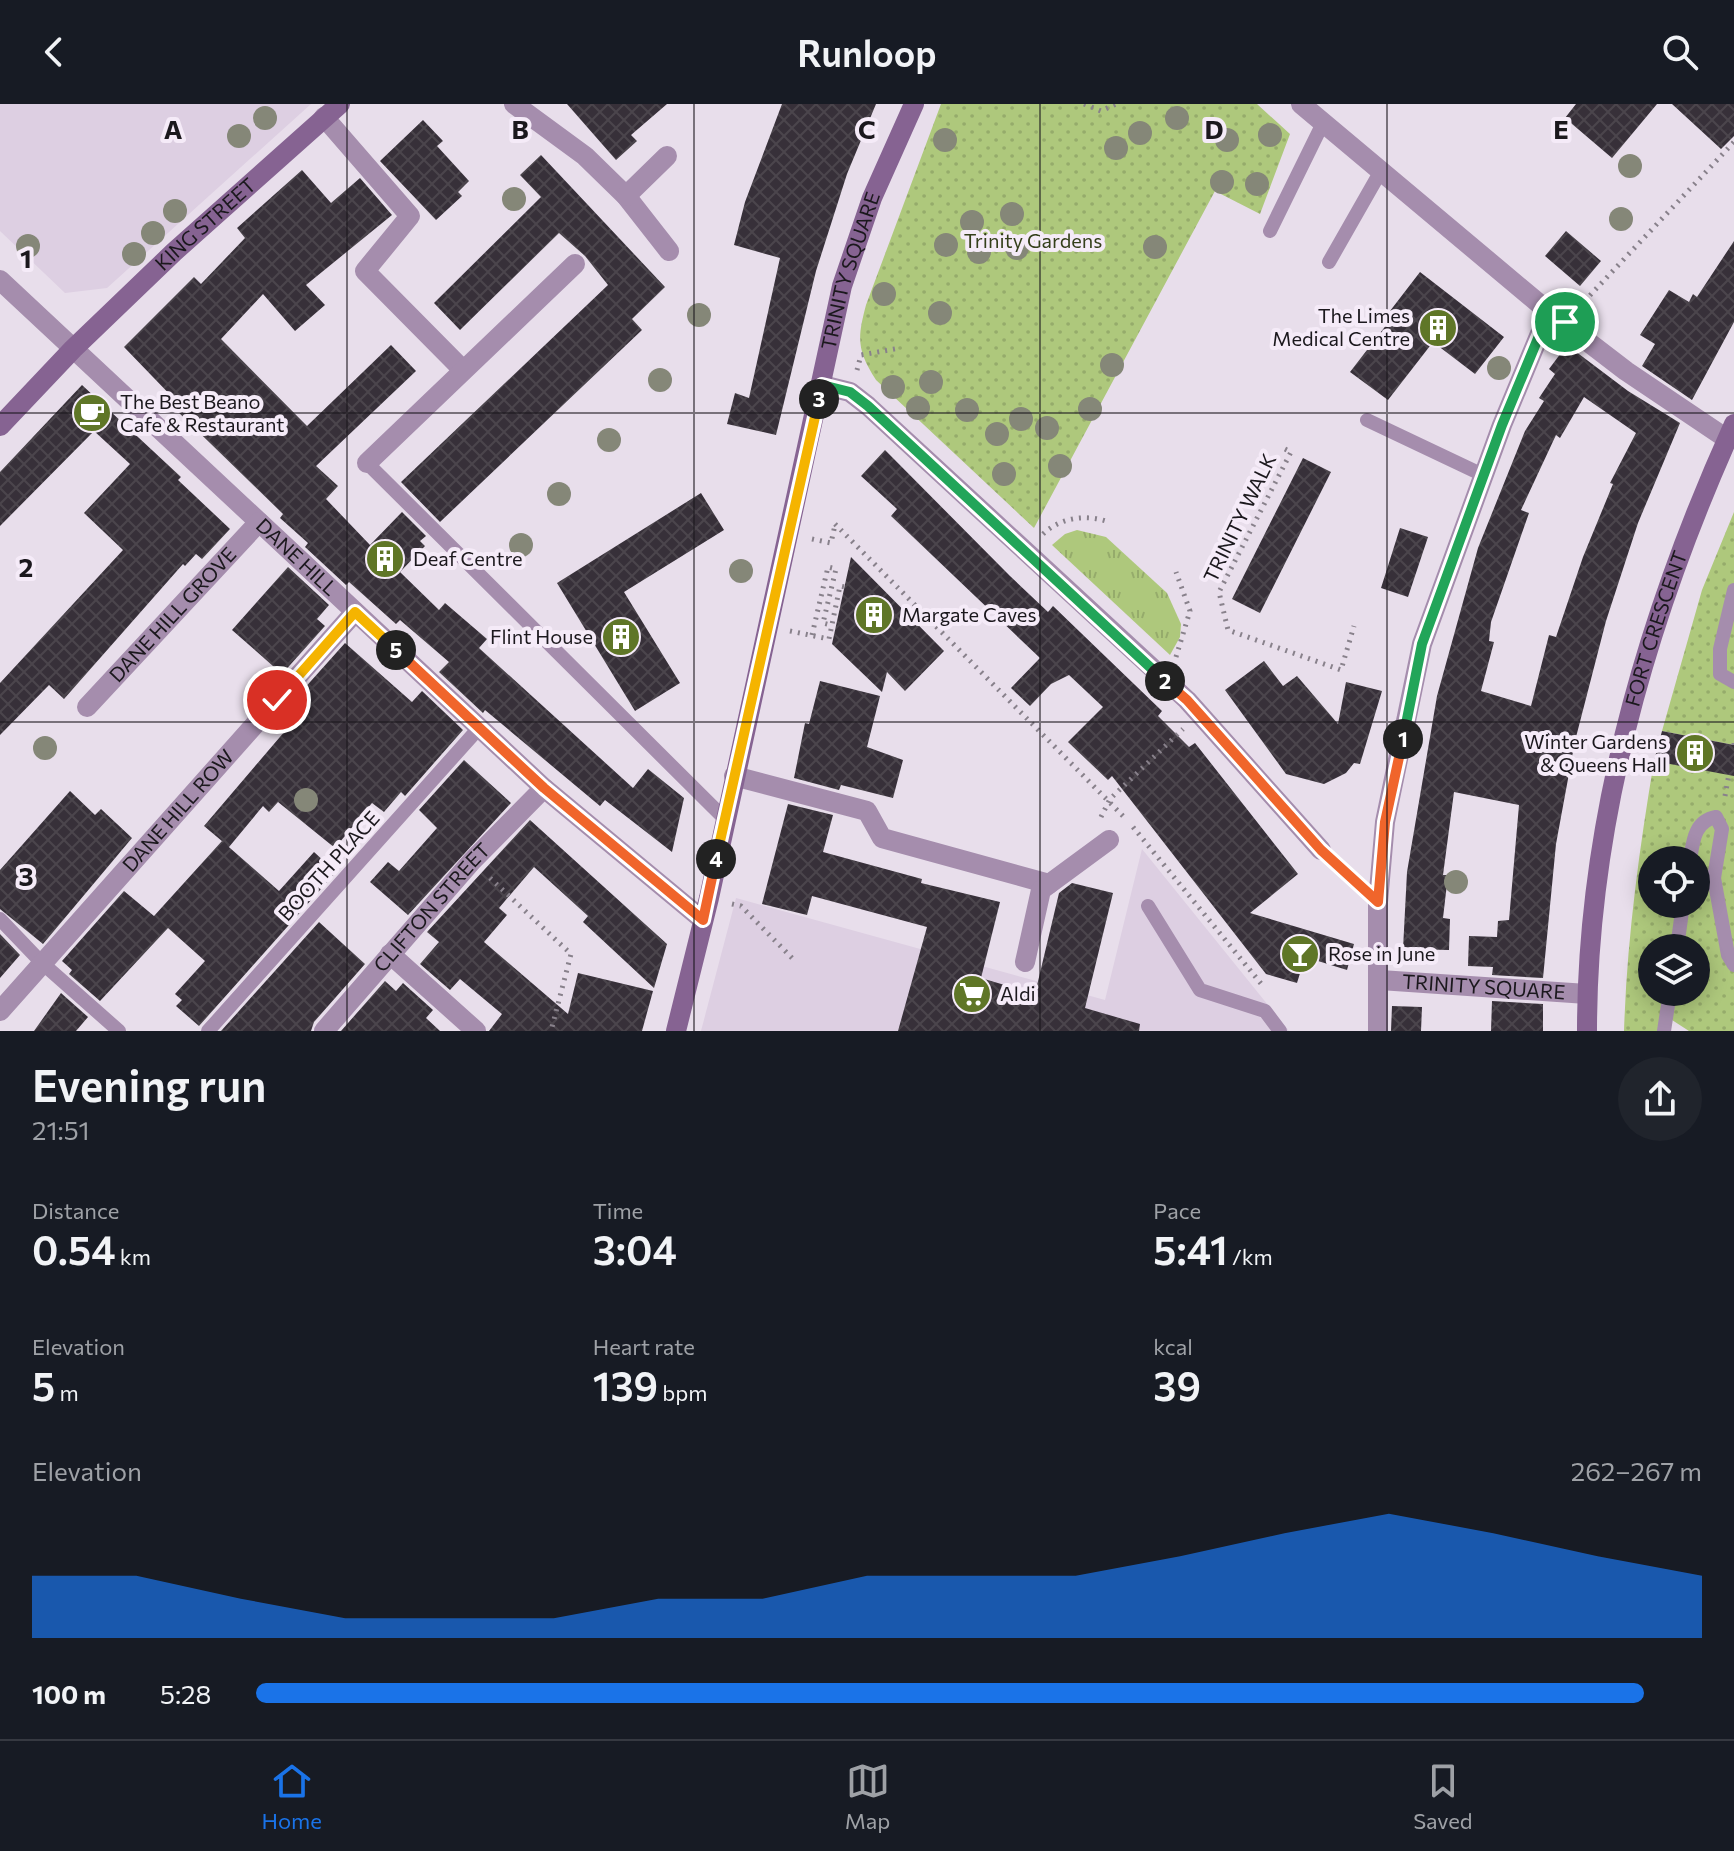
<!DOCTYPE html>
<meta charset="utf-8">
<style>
body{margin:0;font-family:Commissioner,sans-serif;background:#20242c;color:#f1f3f6;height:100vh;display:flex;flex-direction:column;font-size:30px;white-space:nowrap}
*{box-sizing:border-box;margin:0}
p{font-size:26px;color:#9ea1a6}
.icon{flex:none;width:44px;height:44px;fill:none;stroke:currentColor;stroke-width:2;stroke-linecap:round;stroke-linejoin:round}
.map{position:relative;height:927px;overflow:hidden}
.panel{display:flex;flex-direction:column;background:#171b24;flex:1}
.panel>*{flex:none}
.controls{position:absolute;left:1638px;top:742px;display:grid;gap:16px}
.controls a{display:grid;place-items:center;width:72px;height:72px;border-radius:50%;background:#171b24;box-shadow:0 4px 20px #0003;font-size:40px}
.pin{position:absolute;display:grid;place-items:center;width:68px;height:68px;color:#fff;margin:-34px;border:4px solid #fff;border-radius:50%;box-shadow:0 2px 8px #0007}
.km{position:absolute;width:40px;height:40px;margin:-20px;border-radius:50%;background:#222;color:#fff;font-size:22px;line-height:40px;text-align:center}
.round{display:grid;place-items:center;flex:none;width:84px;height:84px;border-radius:42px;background:#20242c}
.headline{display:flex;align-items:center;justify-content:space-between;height:136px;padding:0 32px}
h1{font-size:44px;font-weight:600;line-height:60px}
.metrics{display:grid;grid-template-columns:repeat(3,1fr);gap:12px;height:136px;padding:8px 32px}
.metrics div{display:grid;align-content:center}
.metrics b{font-size:40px;font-weight:600}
.metrics small{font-size:22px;font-weight:400}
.metrics p{font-size:22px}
.chart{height:224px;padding:16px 32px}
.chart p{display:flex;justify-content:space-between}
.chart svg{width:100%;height:144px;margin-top:8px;fill:#1a73e8;opacity:.7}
ul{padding:0 32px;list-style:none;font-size:26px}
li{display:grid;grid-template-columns:128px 96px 1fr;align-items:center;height:60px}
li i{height:20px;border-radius:10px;background:#1a73e8}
header{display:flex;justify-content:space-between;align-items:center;height:104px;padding:0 32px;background:#171b24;font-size:36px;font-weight:600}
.tab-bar{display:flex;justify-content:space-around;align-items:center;height:112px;border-top:2px solid #363941;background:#171b24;font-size:22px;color:#9ea1a6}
.tab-bar a{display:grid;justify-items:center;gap:4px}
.tab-bar .active{color:#1a73e8}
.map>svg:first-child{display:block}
.built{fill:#ddcfe2}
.grass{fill:url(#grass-tufts)}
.garden{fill:url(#garden-dots);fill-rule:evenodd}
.building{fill:url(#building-cross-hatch);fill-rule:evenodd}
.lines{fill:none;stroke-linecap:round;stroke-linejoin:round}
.path{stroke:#88818b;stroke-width:5;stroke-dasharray:2 6;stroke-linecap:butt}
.lane{stroke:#a58dad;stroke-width:14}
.street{stroke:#a58dad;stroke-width:20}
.secondary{stroke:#866392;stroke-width:20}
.tree{fill:#858778}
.split-1-casing{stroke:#fff;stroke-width:16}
.split-2-casing{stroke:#fff;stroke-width:16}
.split-3-casing{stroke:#fff;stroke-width:16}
.split-4-casing{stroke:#fff;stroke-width:16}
.split-5-casing{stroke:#fff;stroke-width:16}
.split-6-casing{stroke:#fff;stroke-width:16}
.split-1{stroke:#22a559;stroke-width:10}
.split-2{stroke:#f0652b;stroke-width:10}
.split-3{stroke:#22a559;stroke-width:10}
.split-4{stroke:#f5b400;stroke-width:10}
.split-5{stroke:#f0652b;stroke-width:10}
.split-6{stroke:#f5b400;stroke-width:10}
.grid{fill:none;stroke:#1b181d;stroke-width:2;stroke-opacity:0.55}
.labels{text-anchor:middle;stroke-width:8;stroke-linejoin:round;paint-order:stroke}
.street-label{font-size:20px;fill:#1b181d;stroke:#f5ebf8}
.park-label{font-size:20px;fill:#343f1a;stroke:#f5ebf8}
.poi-label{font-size:20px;fill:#1b181d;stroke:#f5ebf8;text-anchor:start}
.grid-label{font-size:26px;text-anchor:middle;font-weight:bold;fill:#1b181d;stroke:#f5ebf8;stroke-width:8;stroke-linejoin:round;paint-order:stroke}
</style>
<header><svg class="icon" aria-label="back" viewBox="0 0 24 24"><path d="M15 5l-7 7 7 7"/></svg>Runloop<svg class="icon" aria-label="search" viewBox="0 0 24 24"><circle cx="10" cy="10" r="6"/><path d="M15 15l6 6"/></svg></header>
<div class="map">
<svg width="1734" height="927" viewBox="0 0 1734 927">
<defs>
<pattern id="grass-tufts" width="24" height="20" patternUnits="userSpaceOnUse" patternTransform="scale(2)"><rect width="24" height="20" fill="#aec87c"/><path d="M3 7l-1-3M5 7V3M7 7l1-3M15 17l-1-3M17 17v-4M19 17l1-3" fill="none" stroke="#95ab6b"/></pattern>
<pattern id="garden-dots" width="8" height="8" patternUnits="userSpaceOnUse" patternTransform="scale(2)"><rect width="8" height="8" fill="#aec87c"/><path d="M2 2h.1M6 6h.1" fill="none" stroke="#95ab6b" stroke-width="1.8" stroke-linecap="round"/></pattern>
<pattern id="building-cross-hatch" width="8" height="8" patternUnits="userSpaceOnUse" patternTransform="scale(2)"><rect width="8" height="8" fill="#373039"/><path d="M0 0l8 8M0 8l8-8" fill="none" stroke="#4b454c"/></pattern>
</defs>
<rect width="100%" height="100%" fill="#e8deeb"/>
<path class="built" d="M0,0H311L107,184L65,189L0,127Z
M1142,745L1289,927H701L736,794L1105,896Z"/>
<path class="grass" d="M1077,426L1106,433L1167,489L1181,520L1180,533L1170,551L1052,441L1065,430Z"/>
<path class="garden" d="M941,0H1257L1290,30L1260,110L1215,87L1034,424L876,276C857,246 857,235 866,201Z
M1734,408V641L1662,627L1702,486Z
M1654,657L1734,670V927H1689L1672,916L1670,927H1624C1627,835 1639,747 1654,657ZM1652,756H1696V800H1652ZM1652,844H1696V888H1652Z"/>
<path class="building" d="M567,0H667L631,31L637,37L616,56Z
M782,0H876L847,70L816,167L776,331L727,320L735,289L749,294L780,154L734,141L745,98Z
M1576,0H1657L1612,54L1565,14Z
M1672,0H1734V32L1721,45Z
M423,16L443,37L437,42L469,77L458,88L462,92L436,116L380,57Z
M541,51L665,183L632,215L642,226L440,418L401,378L608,181L585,152L559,129L460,226L434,199L541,93L520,71Z
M302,66L331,99L360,74L392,111L306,181L325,201L295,227L263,190L221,235L307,322L391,241L416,267L316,362L338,382L326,395L370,441L402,408L426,432L420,437L425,442L400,468L439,506L445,499L487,535L479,544L633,684L648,665L684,694L672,748L605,696L600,702L485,606L483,609L439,568L449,558L400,516L396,520L349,478L346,481L305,443L308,439L280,414L283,410L174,304L179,300L124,243L194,173L201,180L245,134L237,124Z
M1566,127L1601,157L1580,182L1545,152Z
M1734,137V218L1692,296L1642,262L1655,240L1640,231L1669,186L1689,198L1693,190L1697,193Z
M1420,168L1504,233L1475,270L1433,238L1388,296L1350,268L1394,211L1390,207Z
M1567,241L1628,287L1680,319L1638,419L1606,517L1575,637L1556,740L1543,874L1492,871L1493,863L1468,862L1469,832L1497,833L1498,817L1509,816L1519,701L1454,688L1443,771H1448L1443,814L1450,815L1449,846L1403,845L1407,768L1437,592L1478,444L1525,327L1544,297L1539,294L1555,270L1549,265ZM1584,293L1636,329L1610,379L1613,380L1583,453L1556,533L1549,531L1531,602L1481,587L1494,538L1489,537L1491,518L1529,409L1521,406L1556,331L1560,334Z
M82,281L181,373L178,376L230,425L202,455L196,450L185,462L183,460L64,595L49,581L0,631V579L123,446L84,409L130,360L94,327L0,422V368Z
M885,346L1010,472L1048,508L1053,502L1162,607L1158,612L1189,643L1195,639L1298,770L1250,809L1354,840L1347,866L1305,853L1297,879L1266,870L1112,672L1108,676L1068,638L1103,603L1069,571L1051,580L1030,602L1011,584L1040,554L891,412L897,405L861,372Z
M1303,354L1331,368L1260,509L1232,495Z
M701,389L724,426L624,488L680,579L635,607L557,479Z
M1400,424L1428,433L1408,493L1381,484Z
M851,453L944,547L905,587L887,568L882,588L832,540Z
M288,463L329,501L317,515L325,522L282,570L232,526Z
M345,539L412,598L422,587L463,626L405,692L401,688L384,708L372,699L335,744L278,698L269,708L263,702L229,743L204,722L285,627L283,625L310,594L302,587Z
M1264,557L1283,582L1297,572L1338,620L1346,578L1382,587L1360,660L1354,659L1346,669L1324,680L1286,670L1225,586Z
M820,577L880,592L867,643L903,656L893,694L841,681L839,686L794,674L805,619L809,620Z
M1662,627L1734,641V672L1654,657Z
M464,656L511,699L408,811L370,778L388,758L399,767L437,724L419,706Z
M70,687L95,711L101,705L132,734L43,840L0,805V766Z
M788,700L833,711L823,748L922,775L921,779L1000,798L981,874L1035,890L1059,789L1072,779L1113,789L1085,904L1140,920L1139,927H898L927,823L812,792L807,811L762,800Z
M530,716L667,840L654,884L583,818L588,812L534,763L499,804L507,811L484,838L568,910L578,869L653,887L642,927H489L502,910L460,875L450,886L420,860L439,838L427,828Z
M222,737L279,787L314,748L336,768L199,922L176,902L182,896L175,890L205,857L168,824L100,897L69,870L72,866L62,857L124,787L160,817L154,812Z
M319,818L365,860L314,918L311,927H221Z
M0,830L20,851L0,874Z
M385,877L396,887L403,879L433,906L426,914L440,927H341Z
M61,889L88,913L76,927H34Z
M1492,897L1543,900V927H1491Z
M1392,902L1422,903L1421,927H1391Z"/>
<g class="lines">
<path class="path" d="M1084,0L1101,7L1116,0
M1579,203L1734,38
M857,266L861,251L900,244
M1285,345L1291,348L1219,488L1228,526L1341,566L1354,522
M835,420L1126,715
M1043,430C1061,413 1087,410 1109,418
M812,435L831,439L835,421
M790,527L829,535L840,482L845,483
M812,531L828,463L836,465L823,519L831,521
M1176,553L1190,507L1176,468
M1734,641V639
M1725,692L1729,670
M1101,713L1110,695L1183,625
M1133,723L1263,882
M1337,761L1354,776
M490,774L571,850L551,927
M732,800L741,802L795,857"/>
<path class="lane" d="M1270,127L1323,19
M1329,158L1382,65
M1367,316L1483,371
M367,359L724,714
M1734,486L1720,545V570L1734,578
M1690,756C1693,738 1694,717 1716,713L1722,725L1714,774L1728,851L1734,861
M1148,802L1200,886L1265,907L1280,927
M0,815L41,858L119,927
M1677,844L1683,800
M208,927L479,624
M1664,927L1670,888"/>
<g class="street">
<path d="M514,0L585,52L626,92L669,147"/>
<path d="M1301,0L1549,208L1626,267L1727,335"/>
<path d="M324,13L410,112L365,167L462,265"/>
<path d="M626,92L667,52"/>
<path id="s1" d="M0,176L544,684L703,816"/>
<path d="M822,281L850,288L868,302L1187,596L1321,746"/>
<path d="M367,359L575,160"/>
<path id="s2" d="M87,603L259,418"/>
<path d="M734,672L867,707L882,734L1049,780"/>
<path d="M390,850L476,927"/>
<path d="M1025,858L1041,786L1109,736"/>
<path id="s3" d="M1380,876L1587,890"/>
<path id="s4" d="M0,907L355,508"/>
<path id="s5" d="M324,927L472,757L544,684"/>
<path d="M1378,927V798L1385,718L1422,540L1502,321L1549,208"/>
</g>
<g class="secondary">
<path id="s6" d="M0,322L73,245L174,148L340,0"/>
<path id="s7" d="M676,927L709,794L842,182L872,94L914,0"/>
<path id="s8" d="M1587,927C1587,717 1648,510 1734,320"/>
</g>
</g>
<g class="tree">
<circle cx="265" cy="14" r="12"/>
<circle cx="1177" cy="14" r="12"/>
<circle cx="1140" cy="29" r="12"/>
<circle cx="1270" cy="31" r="12"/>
<circle cx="239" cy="32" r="12"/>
<circle cx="945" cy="36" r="12"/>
<circle cx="1227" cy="36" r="12"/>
<circle cx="1116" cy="44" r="12"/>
<circle cx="1630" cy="62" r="12"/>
<circle cx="1222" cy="78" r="12"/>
<circle cx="1257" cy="80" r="12"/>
<circle cx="514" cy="95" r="12"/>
<circle cx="175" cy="107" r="12"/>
<circle cx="1012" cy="110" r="12"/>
<circle cx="1621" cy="115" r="12"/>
<circle cx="972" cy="118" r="12"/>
<circle cx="153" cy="129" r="12"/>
<circle cx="946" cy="141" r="12"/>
<circle cx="28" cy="142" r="12"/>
<circle cx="1155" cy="143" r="12"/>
<circle cx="1017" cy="144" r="12"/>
<circle cx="979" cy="148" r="12"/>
<circle cx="134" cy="150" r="12"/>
<circle cx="884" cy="190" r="12"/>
<circle cx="940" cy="209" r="12"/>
<circle cx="699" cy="211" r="12"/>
<circle cx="1112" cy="261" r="12"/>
<circle cx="1499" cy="264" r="12"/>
<circle cx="660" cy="276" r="12"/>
<circle cx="931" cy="278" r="12"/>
<circle cx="893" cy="283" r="12"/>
<circle cx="918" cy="304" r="12"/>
<circle cx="1090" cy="305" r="12"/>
<circle cx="967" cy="306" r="12"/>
<circle cx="1021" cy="315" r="12"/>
<circle cx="1047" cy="324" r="12"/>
<circle cx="997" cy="330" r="12"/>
<circle cx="609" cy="336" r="12"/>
<circle cx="1060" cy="362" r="12"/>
<circle cx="1004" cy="370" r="12"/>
<circle cx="559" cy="390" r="12"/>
<circle cx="521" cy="441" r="12"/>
<circle cx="741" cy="467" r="12"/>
<circle cx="45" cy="644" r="12"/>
<circle cx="306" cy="696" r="12"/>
<circle cx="1456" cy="778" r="12"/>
</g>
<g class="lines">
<g class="split-1-casing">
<path id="split-1" d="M1403,635L1422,540L1502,321L1549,208L1565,218"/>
</g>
<g class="split-2-casing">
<path id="split-2" d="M1165,577L1187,596L1321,746L1378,798L1385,718L1403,635"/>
</g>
<g class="split-3-casing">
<path id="split-3" d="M819,295L822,281L850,288L868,302L1165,577"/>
</g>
<g class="split-4-casing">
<path id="split-4" d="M716,755L819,295"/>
</g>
<g class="split-5-casing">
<path id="split-5" d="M396,546L544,684L703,816L716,755"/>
</g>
<g class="split-6-casing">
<path id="split-6" d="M277,596L355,508L396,546"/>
</g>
<use href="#split-1" class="split-1"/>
<use href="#split-2" class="split-2"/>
<use href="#split-3" class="split-3"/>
<use href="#split-4" class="split-4"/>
<use href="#split-5" class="split-5"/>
<use href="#split-6" class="split-6"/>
</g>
<path class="grid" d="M347,0V927M694,0V927M1040,0V927M1387,0V927M0,309H1734M0,618H1734"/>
<defs>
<g id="building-disc" transform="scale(2)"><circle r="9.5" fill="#5f7627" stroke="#f5ebf8"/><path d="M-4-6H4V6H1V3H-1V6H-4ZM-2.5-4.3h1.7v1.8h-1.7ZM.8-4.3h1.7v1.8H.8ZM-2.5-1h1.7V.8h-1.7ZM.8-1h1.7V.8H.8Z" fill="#fff"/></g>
<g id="cafe-disc" transform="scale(2)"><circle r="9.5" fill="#5f7627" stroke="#f5ebf8"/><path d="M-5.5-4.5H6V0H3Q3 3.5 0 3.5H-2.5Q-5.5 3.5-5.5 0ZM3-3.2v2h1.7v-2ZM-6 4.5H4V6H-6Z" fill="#fff"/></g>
<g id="bar-disc" transform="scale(2)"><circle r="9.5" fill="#5f7627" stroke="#f5ebf8"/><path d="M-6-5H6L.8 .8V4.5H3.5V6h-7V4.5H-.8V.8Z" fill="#fff"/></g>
<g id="supermarket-disc" transform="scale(2)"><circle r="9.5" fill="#5f7627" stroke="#f5ebf8"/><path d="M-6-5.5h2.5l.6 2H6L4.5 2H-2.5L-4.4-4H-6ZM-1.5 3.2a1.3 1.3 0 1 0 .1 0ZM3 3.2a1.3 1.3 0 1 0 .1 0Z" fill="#fff"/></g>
</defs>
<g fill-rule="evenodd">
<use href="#building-disc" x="1438" y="224"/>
<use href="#cafe-disc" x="92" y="309"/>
<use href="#building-disc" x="385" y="455"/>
<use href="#building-disc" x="874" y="511"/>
<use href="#building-disc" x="621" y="533"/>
<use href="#building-disc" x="1695" y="649"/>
<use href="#bar-disc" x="1300" y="850"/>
<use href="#supermarket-disc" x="972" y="890"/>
</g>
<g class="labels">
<g class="street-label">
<text dy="7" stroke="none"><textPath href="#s6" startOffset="288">KING STREET</textPath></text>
<text dy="7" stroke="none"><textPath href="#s7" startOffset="780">TRINITY SQUARE</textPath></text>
<text transform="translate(1240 414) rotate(-64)" y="7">TRINITY WALK</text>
<text dy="7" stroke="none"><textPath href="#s1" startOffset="406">DANE HILL</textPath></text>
<text dy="7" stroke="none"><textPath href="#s2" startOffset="126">DANE HILL GROVE</textPath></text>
<text dy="7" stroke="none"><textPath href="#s8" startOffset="410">FORT CRESCENT</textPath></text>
<text dy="7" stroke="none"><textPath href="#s4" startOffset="268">DANE HILL ROW</textPath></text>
<text transform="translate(329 762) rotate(-48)" y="7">BOOTH PLACE</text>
<text dy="7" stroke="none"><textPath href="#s5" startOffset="164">CLIFTON STREET</textPath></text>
<text dy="7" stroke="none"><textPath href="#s3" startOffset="104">TRINITY SQUARE</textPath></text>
</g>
<g class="park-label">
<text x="1033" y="144">Trinity Gardens</text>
</g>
<g class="poi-label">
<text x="1410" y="219" text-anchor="end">The Limes<tspan x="1410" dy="23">Medical Centre</tspan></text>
<text x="120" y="305">The Best Beano<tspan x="120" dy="23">Cafe &amp; Restaurant</tspan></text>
<text x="413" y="462">Deaf Centre</text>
<text x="902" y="518">Margate Caves</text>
<text x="593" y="540" text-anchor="end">Flint House</text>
<text x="1667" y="645" text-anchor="end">Winter Gardens<tspan x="1667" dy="23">&amp; Queens Hall</tspan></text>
<text x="1328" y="857">Rose in June</text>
<text x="1000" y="897">Aldi</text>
</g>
</g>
<g class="grid-label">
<text x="173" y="35">A</text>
<text x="520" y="35">B</text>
<text x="867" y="35">C</text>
<text x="1214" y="35">D</text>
<text x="1561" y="35">E</text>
<text x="26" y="164">1</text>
<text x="26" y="473">2</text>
<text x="26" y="782">3</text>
</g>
</svg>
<div class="controls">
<a><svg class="icon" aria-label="locate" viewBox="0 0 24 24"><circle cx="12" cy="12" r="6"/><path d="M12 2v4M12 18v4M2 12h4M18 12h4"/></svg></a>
<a><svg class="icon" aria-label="layers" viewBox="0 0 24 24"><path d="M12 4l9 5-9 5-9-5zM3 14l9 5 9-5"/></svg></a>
</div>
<div class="pin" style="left:1565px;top:218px;background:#1e9e55"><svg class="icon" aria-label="arrive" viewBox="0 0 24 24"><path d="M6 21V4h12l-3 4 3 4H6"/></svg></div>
<div class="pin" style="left:277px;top:596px;background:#d93025"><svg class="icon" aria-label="check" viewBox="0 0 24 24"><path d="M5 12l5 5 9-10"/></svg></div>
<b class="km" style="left:1403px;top:635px">1</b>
<b class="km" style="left:1165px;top:577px">2</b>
<b class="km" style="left:819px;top:295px">3</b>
<b class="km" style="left:716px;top:755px">4</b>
<b class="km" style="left:396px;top:546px">5</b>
</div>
<section class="panel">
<div class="headline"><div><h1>Evening run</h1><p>21:51</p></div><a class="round"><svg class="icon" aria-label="share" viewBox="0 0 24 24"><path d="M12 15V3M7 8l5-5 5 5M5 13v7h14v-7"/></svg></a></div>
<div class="metrics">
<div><p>Distance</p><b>0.54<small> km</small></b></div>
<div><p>Time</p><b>3:04</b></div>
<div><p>Pace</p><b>5:41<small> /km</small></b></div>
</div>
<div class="metrics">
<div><p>Elevation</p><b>5<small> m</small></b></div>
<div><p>Heart rate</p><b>139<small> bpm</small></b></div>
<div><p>kcal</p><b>39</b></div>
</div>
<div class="chart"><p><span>Elevation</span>262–267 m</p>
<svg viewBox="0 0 160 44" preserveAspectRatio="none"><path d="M0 44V25L10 25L20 32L30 38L40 38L50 38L60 32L70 32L80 25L90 25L100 25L110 19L120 12L130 6L140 12L150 19L160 25V44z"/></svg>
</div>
<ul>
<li><b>100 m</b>5:28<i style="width:96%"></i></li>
</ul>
</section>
<nav class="tab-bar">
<a class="active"><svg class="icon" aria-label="home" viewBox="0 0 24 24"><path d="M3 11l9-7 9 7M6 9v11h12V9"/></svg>Home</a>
<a><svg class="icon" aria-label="map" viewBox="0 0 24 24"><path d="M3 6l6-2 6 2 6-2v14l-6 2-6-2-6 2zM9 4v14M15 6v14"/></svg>Map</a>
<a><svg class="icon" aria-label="saved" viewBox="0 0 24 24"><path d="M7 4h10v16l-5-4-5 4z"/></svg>Saved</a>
</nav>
